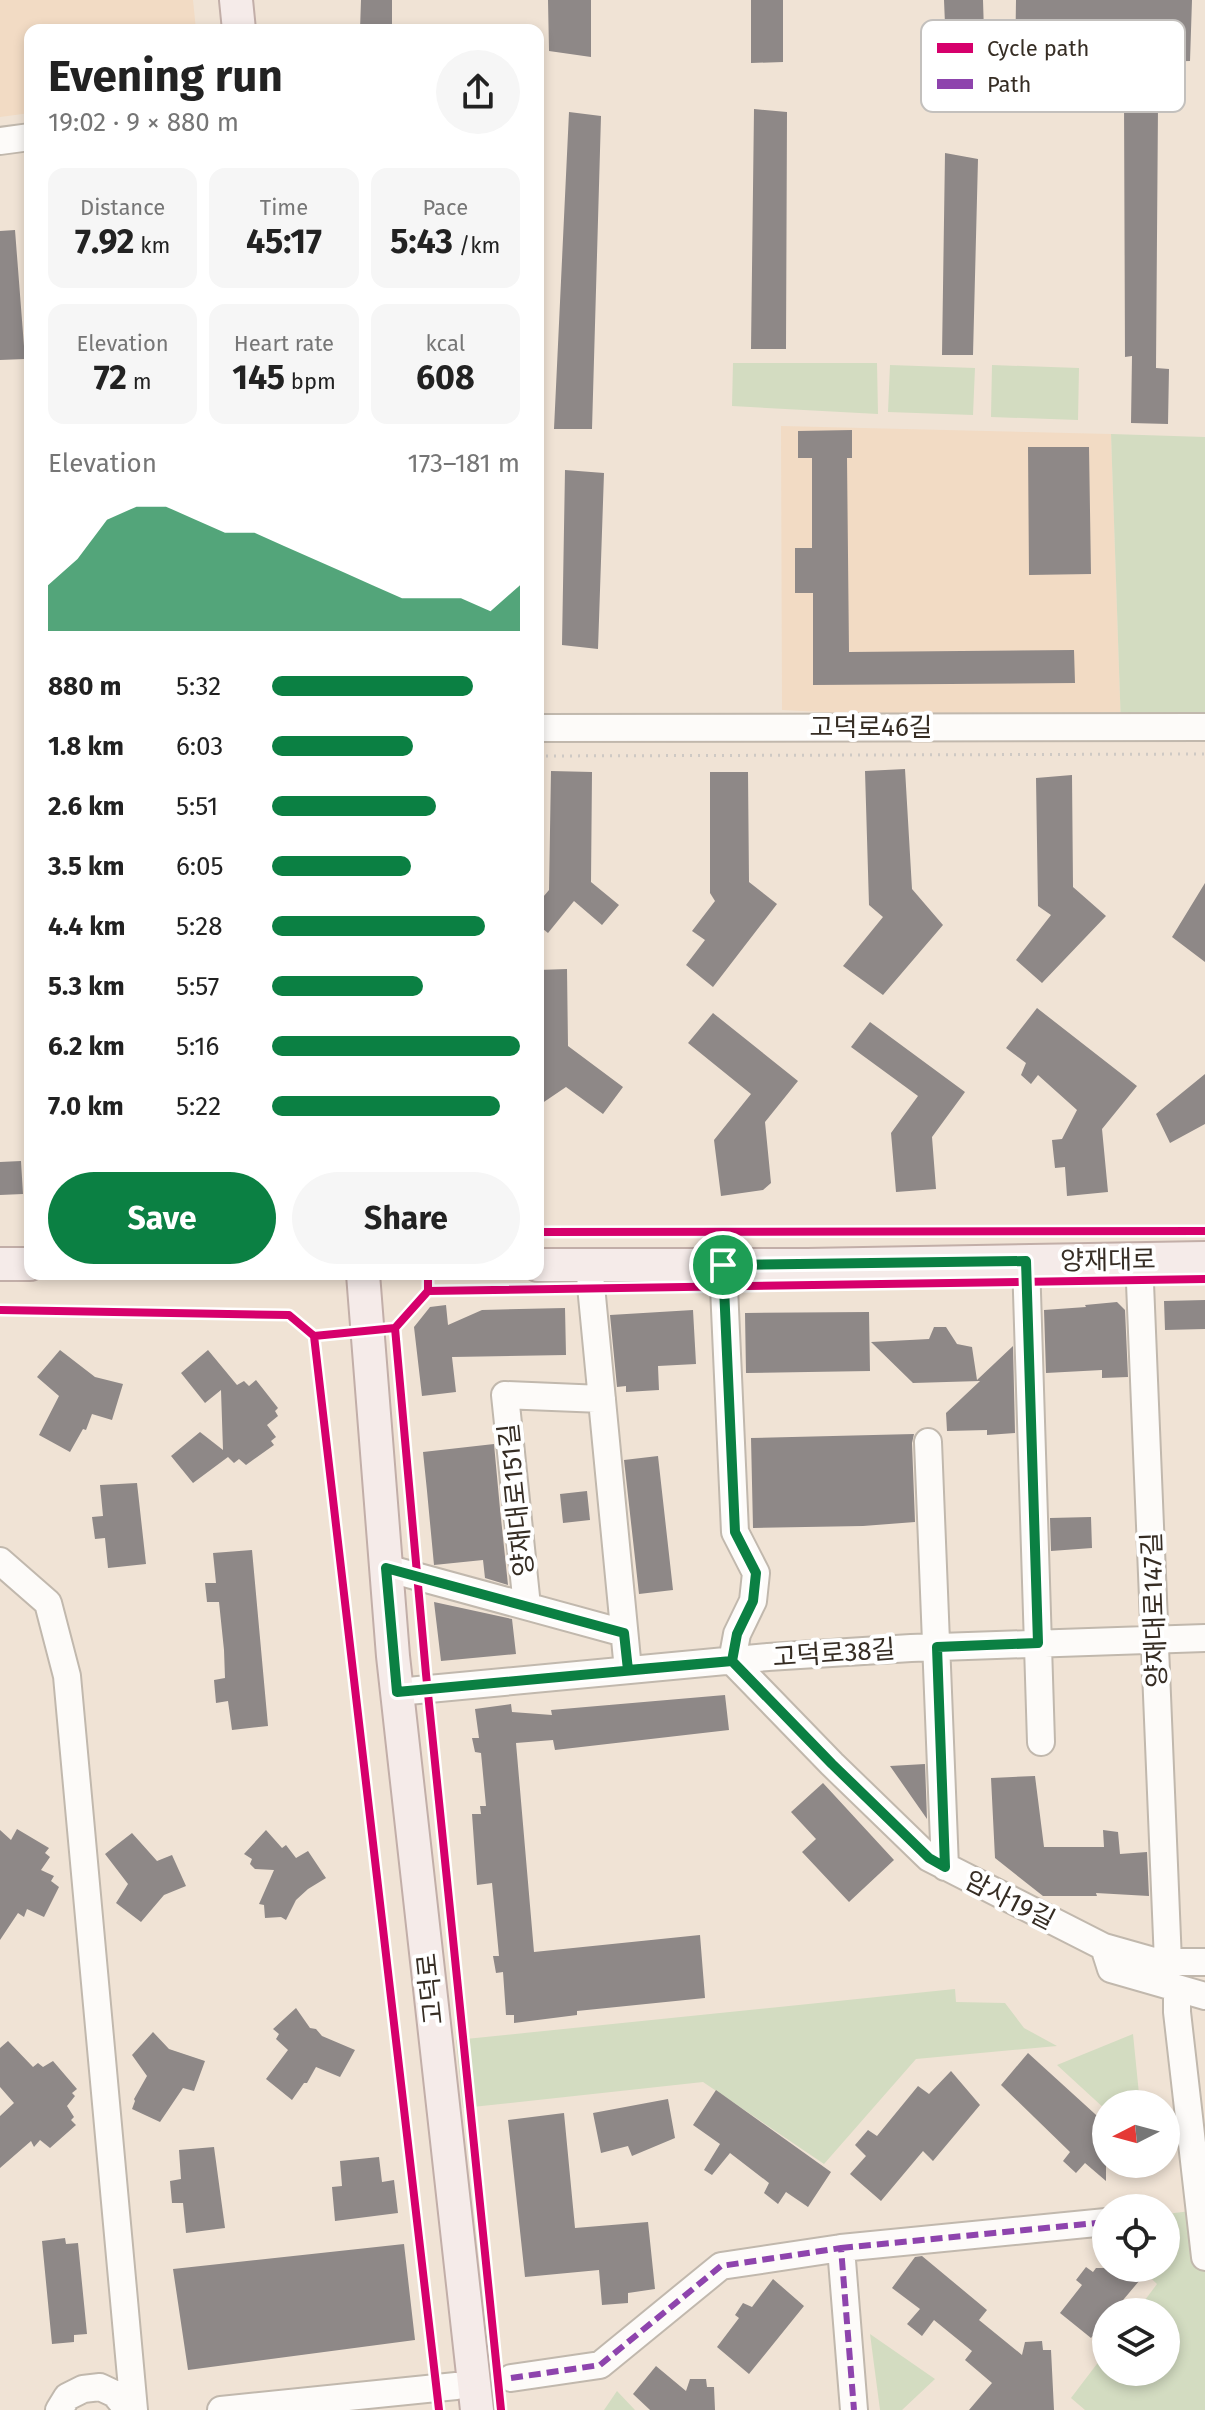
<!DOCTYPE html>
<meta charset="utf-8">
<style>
body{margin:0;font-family:"Fira Sans","Noto Sans KR",sans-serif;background:#f6f6f6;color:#222;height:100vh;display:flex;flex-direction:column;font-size:30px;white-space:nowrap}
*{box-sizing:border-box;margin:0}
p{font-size:26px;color:#767676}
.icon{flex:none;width:44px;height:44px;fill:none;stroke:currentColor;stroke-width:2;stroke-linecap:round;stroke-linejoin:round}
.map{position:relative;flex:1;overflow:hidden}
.sheet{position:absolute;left:24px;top:24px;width:520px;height:1256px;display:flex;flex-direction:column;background:#fff;border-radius:16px;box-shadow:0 4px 12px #0003}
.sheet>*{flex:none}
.needle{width:52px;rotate:264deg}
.buttons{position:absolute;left:1092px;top:2090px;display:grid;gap:16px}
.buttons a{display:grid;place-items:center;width:88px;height:88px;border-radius:50%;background:#fff;box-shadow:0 4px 12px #0003;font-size:40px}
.pin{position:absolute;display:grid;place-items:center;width:68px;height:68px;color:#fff;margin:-34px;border:4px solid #fff;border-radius:50%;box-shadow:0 2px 8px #0007}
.round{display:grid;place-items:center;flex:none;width:84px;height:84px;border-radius:42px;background:#f6f6f6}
.head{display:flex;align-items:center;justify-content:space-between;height:136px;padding:0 24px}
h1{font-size:44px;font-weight:700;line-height:60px}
.stats{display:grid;grid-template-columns:repeat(3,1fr);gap:12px;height:136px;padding:8px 24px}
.stats div{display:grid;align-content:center;border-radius:16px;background:#f6f6f6;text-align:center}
.stats b{font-size:34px;font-weight:700}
.stats small{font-size:22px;font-weight:400}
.stats p{font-size:22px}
.chart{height:224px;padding:16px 24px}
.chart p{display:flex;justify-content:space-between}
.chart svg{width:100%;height:144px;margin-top:8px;fill:#0b8043;opacity:.7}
.action{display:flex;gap:16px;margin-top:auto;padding:16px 24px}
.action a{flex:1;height:92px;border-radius:48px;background:#0b8043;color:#fff;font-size:32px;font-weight:700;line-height:92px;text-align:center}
.action a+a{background:#f6f6f6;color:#222}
ul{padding:0 24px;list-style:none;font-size:26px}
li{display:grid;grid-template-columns:128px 96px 1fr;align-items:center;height:60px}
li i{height:20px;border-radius:10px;background:#0b8043}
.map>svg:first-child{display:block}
.built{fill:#f2dbc4}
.green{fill:#d3dcc1}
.building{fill:#8e8887}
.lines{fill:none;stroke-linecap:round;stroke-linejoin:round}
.minor-casing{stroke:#c1b8ad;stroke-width:30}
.major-casing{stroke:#c2aea8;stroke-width:36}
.path{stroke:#cec9c4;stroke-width:3;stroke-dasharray:2 6;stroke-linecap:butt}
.minor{stroke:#fdfbf9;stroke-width:26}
.major{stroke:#f5ebe9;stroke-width:32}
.quiet{stroke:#8e44ad;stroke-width:6;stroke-dasharray:12 6;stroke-linecap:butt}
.cycleway-casing{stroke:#fff;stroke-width:13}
.cycleway{stroke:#d6006c;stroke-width:8}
.route-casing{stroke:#fff;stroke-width:16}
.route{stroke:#0b8043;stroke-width:10}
.labels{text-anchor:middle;stroke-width:8;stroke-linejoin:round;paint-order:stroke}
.street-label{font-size:26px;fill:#362d24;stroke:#fff}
.key{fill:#fff;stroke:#c3c0bd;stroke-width:2}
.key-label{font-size:22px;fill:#362d24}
</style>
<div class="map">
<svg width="1205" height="2410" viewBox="0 0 1205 2410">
<rect width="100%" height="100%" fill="#f0e3d5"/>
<path class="built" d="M0,0H193L196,30H30V113L0,117Z
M781,426L1111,434L1121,727L782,710Z"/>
<path class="green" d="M733,363H877L878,414L732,406Z
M890,365L975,368L973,415L888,412Z
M992,365L1079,368L1078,420L991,417Z
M1111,434L1205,437V727H1121Z
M955,1989L956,2002L1005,2003L1024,2028L1057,2046L916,2059L824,2164L703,2082L463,2108L456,2040Z
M1133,2034L1140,2104H1106V2110L1057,2065Z
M1199,2210L1205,2259V2410H1085L1071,2398L1106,2352V2372H1166V2312H1136L1157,2284L1140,2268H1166V2214Z
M870,2334L935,2379L902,2410H880Z
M617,2391L635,2410H604Z"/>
<path class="building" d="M361,0H392V30H360Z
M548,0H591V57L549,51Z
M751,0H783V62L751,63Z
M944,0H983L986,98L948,97Z
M1016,0H1192L1190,61L1015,66Z
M1124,99L1158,106L1156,368L1169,369L1168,424L1131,423L1132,356L1125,357Z
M754,109L787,112L786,349H751Z
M569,112L601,116L592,429H554Z
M945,153L978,159L973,355H942Z
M15,230L25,359L0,360V231Z
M852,430V458H847L849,652L1074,650L1075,683L813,685V593H795V548H812V458H798V431Z
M1028,447H1089L1091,574L1029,575Z
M565,470L604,473L598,649L562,645Z
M905,769L912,889L943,925L883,995L843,966L883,917L869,905L865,771Z
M551,771L592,772L591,882L619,905L602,925L574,901L548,933L538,925V903L549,890Z
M710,772H748L749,882L777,904L713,987L686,965L705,940L692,931L715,901L710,893Z
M1072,775L1073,887L1106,916L1042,983L1016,960L1051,915L1038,906L1036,778Z
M1205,883V962L1172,937Z
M567,969L568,1046L623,1087L603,1114L566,1087L538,1106V970Z
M1037,1008L1137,1086L1102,1129L1108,1192L1067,1196L1065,1167L1055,1168L1052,1140L1062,1139L1077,1110L1038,1075L1031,1084L1021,1075L1026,1063L1006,1048Z
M713,1013L798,1081L765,1122L771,1183L763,1190L721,1196L714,1140L751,1094L688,1043Z
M870,1022L965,1092L932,1137L936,1189L896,1192L891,1133L918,1096L851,1047Z
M1205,1074V1124L1170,1143L1156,1114Z
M21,1161L23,1194L0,1195V1162Z
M1205,1300V1329L1165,1330L1164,1301Z
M1117,1302L1125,1310L1128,1377L1102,1378V1370L1046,1373L1044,1310L1086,1307L1085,1305Z
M446,1305L448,1325L482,1310L565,1308L566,1355L452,1357L456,1392L422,1396L414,1327L430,1307Z
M693,1310L696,1364L658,1366L659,1390L626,1392V1386L617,1387L610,1315Z
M869,1312L870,1371L746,1373L745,1313Z
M934,1327H946L957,1344L972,1347L977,1380L1013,1346L1015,1433L987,1435V1430L947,1431L946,1413L980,1381L913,1383L871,1342L929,1339Z
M60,1350L95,1377L123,1384L112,1420L92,1414L86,1430L83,1429L70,1452L39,1435L59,1396L37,1377Z
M208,1350L237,1385L244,1381L249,1386L256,1380L278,1408L275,1411L278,1416L267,1425L276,1437L271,1441L274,1445L246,1465L239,1459L234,1463L228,1457L193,1483L171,1456L200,1432L223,1450L221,1390L205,1403L181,1373Z
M914,1434L912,1443L915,1522L863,1526L753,1528L751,1438Z
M494,1444L500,1509L508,1585L485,1578L483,1560L434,1565L427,1491L423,1452Z
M658,1456L673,1590L639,1594L624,1460Z
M137,1483L146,1564L108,1568L105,1538L95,1539L92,1517L103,1516L100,1485Z
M587,1491L590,1520L563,1523L560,1494Z
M1091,1517L1092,1548L1051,1551L1050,1518Z
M252,1550L268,1726L232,1730L228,1701L216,1703L214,1680L225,1678L224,1650L219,1602H207L205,1583H216L213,1553Z
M434,1602L512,1619L516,1654L441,1661Z
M725,1695L729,1730L555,1750L553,1740L516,1743L534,1952L700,1935L705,1998L577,2011V2015L514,2023V2015H506L503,1972L496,1973L493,1956H499L492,1883L477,1885L472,1814H481L480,1806H486L481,1753L475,1752L472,1738H479L475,1709L511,1704L512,1712L552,1715L551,1710Z
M925,1764L927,1819L890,1766Z
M1035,1776L1044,1847H1104L1103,1830L1118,1832L1120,1854L1147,1852L1149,1896L1096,1893L1097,1896H1043L995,1858L991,1778Z
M823,1783L894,1860L849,1902L802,1852L816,1839L791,1812Z
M17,1829L49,1848L45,1853L50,1857L41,1870L54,1876L51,1881L59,1887L44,1917L27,1909L24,1917L18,1913L0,1940V1830L11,1840Z
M266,1830L282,1848L286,1845L296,1858L308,1851L326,1878L308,1889L296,1900L286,1920L281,1917L265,1918L264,1905L259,1904L274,1870L255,1869L250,1864L252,1859L244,1854Z
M132,1833L157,1861L172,1855L186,1886L164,1895L141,1922L116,1903L128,1884L105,1854Z
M296,2008L310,2028L316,2029L322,2036L355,2050L340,2077L316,2067L307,2083H304L292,2100L266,2079L288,2050L276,2039L279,2034L273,2029Z
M153,2032L169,2049L205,2061L194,2091L183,2088L160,2122L132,2109L135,2101L134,2099L147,2076L132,2055Z
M8,2041L33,2067L38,2063L43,2067L53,2061L77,2089L72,2093L75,2096L67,2106L74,2117L71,2120L76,2125L50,2148L40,2140L34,2147L31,2141L0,2168V2116L14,2103L0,2087V2048Z
M1028,2053L1106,2124V2181L1085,2163L1076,2173L1063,2161L1070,2152L1001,2085Z
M951,2071L980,2105L933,2161L923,2151L881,2201L850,2174L866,2156L855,2145L868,2130L877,2136L918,2086L929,2094Z
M716,2090L831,2172L808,2207L786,2192L778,2204L764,2193L769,2183L730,2153L712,2175L704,2170L720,2144L693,2125Z
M668,2099L675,2138L632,2156L628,2146L601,2153L593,2113Z
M564,2113L575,2228L648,2222L655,2289L628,2293V2303L602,2305L599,2270L525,2277L508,2120Z
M214,2147L225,2228L186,2233L183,2203H172L170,2181L181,2179L179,2150Z
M379,2157L382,2182L394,2180L398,2213L335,2221L332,2187L342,2186L340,2161Z
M65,2238L66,2244L78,2243L87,2334L74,2335V2342L52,2344L42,2241Z
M404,2244L415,2340L188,2370L173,2269Z
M922,2256L987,2310L979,2320L1022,2355L1025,2342L1042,2341L1043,2350H1051L1054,2410H969L992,2383L965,2360L972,2351L934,2320L922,2336L907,2324L920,2309L892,2288L915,2257Z
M1086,2267L1093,2272L1096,2268H1150L1113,2312H1106V2320L1091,2338L1060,2313L1082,2285L1076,2280Z
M773,2279L804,2306L749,2374L717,2347L739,2318L735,2315L743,2303L752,2307Z
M656,2366L686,2391L690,2379H706L707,2387H714L715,2410H650L633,2394Z"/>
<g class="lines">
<g class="minor-casing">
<path id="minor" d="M0,141L30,137
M538,728L1205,727
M1139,1259L1168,1962
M1026,1261L1041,1742
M589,1265L628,1670
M723,1265L735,1532L756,1573L753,1601L737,1634L732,1661L832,1764L929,1858L1104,1947L1157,1962H1205
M928,1442L945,1867
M0,1561L48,1603L67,1676L134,2410
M386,1568L624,1633
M527,1606L505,1395L602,1399
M397,1692L768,1657L911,1648L1205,1638
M1104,1947L1111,1969L1205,1996
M1177,1989V2012L1205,2257
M841,2248L1106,2222
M511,2378L600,2365L721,2266L841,2248L854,2410
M59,2410L67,2397L83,2389L100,2387L115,2394L128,2410
M221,2410L456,2386"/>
</g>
<g class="major-casing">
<path id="major" d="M236,0L239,30
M0,1264H30
M538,1265H807L1205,1258
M363,1274L393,1656L477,2410"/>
</g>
<path class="path" d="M538,756L1205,754"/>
<use href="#minor" class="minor"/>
<use href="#major" class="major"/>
<path class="quiet" d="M841,2248L1106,2222
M511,2378L600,2365L721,2266L841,2248L854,2410"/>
<g class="cycleway-casing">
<path id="cycleway" d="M538,1232L1205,1231
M428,1291L1205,1279
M0,1310L289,1315L314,1336L439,2410
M395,1328L426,1674L501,2410
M314,1336L395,1328L428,1291V1274"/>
</g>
<use href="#cycleway" class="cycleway"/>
</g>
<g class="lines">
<g class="route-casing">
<path id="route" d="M723,1265L735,1532L756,1573L753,1601L737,1634L732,1661C620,1671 508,1681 397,1692L386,1568L624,1633L628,1670L732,1661L832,1764L929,1858L945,1867L937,1647L1038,1643L1026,1261L723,1265"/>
</g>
<use href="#route" class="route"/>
</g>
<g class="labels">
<g class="street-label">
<text x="871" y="736">고덕로46길</text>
<text transform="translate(1108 1260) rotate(-1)" y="9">양재대로</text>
<text transform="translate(516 1500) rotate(-96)" y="9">양재대로151길</text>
<text transform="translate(1154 1610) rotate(-92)" y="9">양재대로147길</text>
<text transform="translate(834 1653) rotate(-4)" y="9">고덕로38길</text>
<text transform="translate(1010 1900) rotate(27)" y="9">암사19길</text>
<text transform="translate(430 1989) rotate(-96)" y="9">고덕로</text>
</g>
</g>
<rect x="921" y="20" width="264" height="92" rx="12" class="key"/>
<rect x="937" y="43" width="36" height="10" fill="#d6006c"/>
<rect x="937" y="79" width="36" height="10" fill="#8e44ad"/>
<g class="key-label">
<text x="987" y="56">Cycle path</text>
<text x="987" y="92">Path</text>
</g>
</svg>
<div class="buttons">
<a><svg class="needle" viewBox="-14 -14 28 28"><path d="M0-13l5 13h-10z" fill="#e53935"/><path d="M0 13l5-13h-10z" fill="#767676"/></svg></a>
<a><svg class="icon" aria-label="locate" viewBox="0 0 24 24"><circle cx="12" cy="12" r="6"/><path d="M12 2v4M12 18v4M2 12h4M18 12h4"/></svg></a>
<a><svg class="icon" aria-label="layers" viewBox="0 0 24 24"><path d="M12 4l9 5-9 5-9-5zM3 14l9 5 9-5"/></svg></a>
</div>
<div class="pin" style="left:723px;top:1265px;background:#1e9e55"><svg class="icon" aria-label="arrive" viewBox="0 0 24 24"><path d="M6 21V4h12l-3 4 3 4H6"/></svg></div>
<section class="sheet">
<div class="head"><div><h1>Evening run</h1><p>19:02 · 9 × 880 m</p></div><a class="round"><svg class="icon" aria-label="share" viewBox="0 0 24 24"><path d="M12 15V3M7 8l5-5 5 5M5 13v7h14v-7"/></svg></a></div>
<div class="stats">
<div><p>Distance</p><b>7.92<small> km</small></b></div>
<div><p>Time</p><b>45:17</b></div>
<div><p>Pace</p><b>5:43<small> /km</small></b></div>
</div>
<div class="stats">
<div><p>Elevation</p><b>72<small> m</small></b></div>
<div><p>Heart rate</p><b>145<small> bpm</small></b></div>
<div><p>kcal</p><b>608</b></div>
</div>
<div class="chart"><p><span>Elevation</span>173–181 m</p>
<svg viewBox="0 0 160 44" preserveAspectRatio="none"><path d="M0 44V30L10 22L20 10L30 6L40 6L50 10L60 14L70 14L80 18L90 22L100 26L110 30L120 34L130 34L140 34L150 38L160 30V44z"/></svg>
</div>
<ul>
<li><b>880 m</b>5:32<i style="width:81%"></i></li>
<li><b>1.8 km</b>6:03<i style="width:57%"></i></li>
<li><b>2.6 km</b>5:51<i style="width:66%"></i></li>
<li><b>3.5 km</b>6:05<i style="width:56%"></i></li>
<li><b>4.4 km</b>5:28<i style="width:86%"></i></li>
<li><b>5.3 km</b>5:57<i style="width:61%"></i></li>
<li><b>6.2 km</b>5:16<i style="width:100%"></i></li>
<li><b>7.0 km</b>5:22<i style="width:92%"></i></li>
</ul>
<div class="action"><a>Save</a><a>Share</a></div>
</section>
</div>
